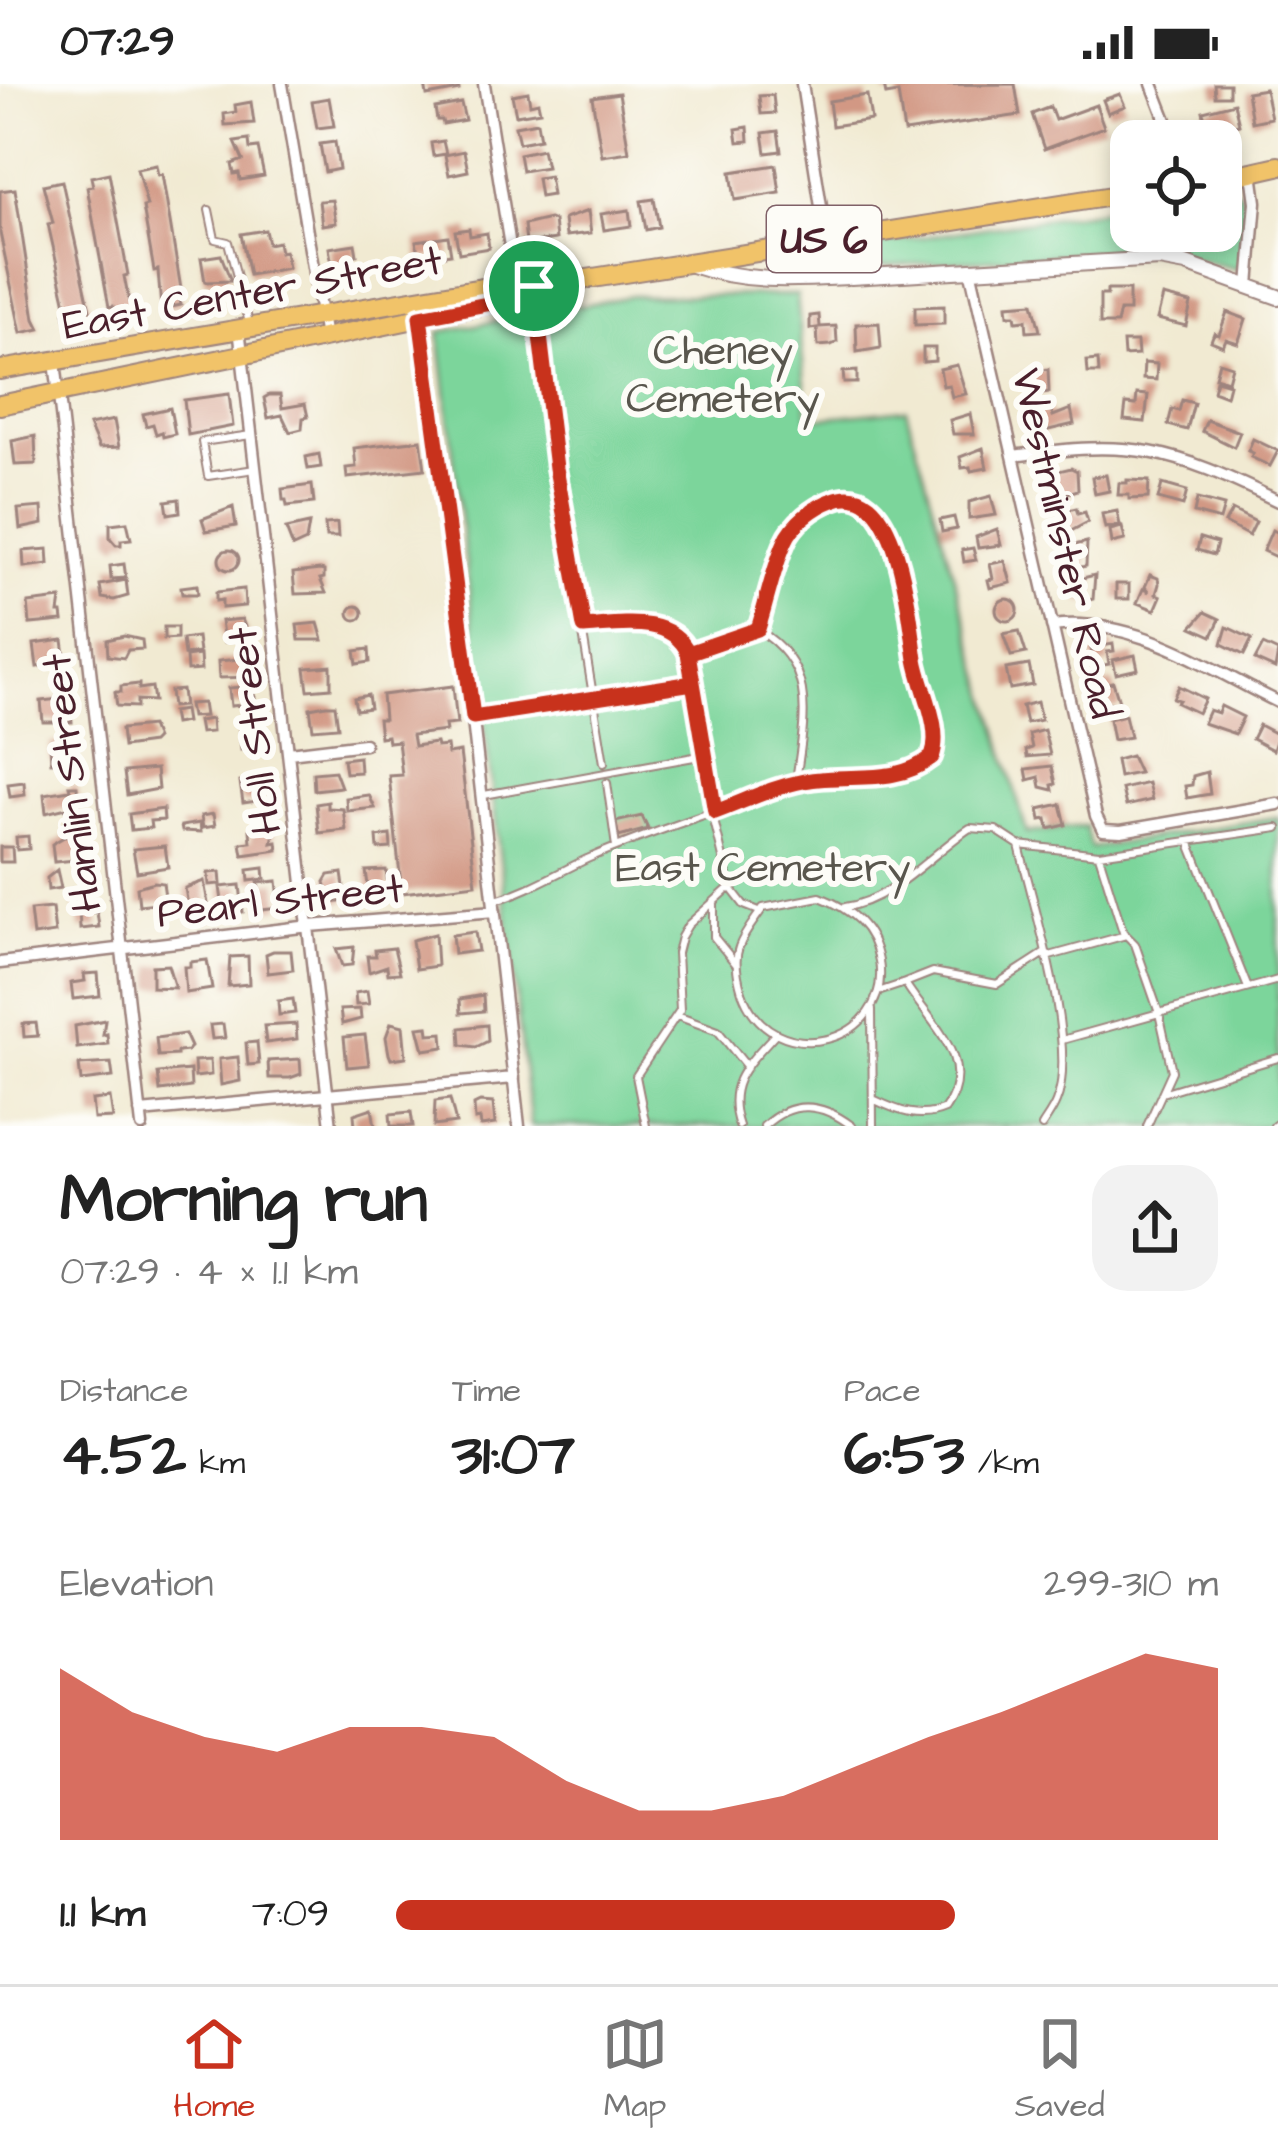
<!DOCTYPE html>
<meta charset="utf-8">
<style>
body{margin:0;font-family:"Architects Daughter",sans-serif;background:#f2f2f2;color:#222;height:100vh;display:flex;flex-direction:column;font-size:45px;white-space:nowrap}
*{box-sizing:border-box;margin:0}
p{font-size:39px;color:#767676}
.icon{flex:none;width:66px;height:66px;fill:none;stroke:currentColor;stroke-width:2;stroke-linecap:round;stroke-linejoin:round}
.map{position:relative;height:1042px;overflow:hidden}
.panel{display:flex;flex-direction:column;background:#fff;flex:1}
.panel>*{flex:none}
.fabs{position:absolute;left:1110px;top:36px;display:grid;gap:24px}
.fabs a{display:grid;place-items:center;width:132px;height:132px;border-radius:24px;background:#fff;box-shadow:0 6px 18px #0003;font-size:60px}
.pin{position:absolute;display:grid;place-items:center;width:102px;height:102px;color:#fff;margin:-51px;border:6px solid #fff;border-radius:50%;box-shadow:0 3px 12px #0007}
.round{display:grid;place-items:center;flex:none;width:126px;height:126px;border-radius:36px;background:#f2f2f2}
.head{display:flex;align-items:center;justify-content:space-between;height:204px;padding:0 60px}
h1{font-size:66px;font-weight:700;line-height:90px}
.metrics{display:grid;grid-template-columns:repeat(3,1fr);gap:18px;height:204px;padding:12px 60px}
.metrics div{display:grid;align-content:center}
.metrics b{font-size:60px;font-weight:700}
.metrics small{font-size:33px;font-weight:400}
.metrics p{font-size:33px}
.chart{height:336px;padding:24px 60px}
.chart p{display:flex;justify-content:space-between}
.chart svg{width:100%;height:216px;margin-top:12px;fill:#c8321e;opacity:.7}
ul{padding:0 60px;list-style:none;font-size:39px}
li{display:grid;grid-template-columns:192px 144px 1fr;align-items:center;height:90px}
li i{height:30px;border-radius:15px;background:#c8321e}
.status{display:flex;justify-content:space-between;align-items:center;height:84px;padding:0 60px;background:#fff;direction:ltr}
.status svg{height:33px;fill:currentColor}
.dock{display:flex;justify-content:space-around;align-items:center;height:168px;border-top:3px solid #e0e0e0;background:#fff;font-size:33px;color:#767676}
.dock a{display:grid;justify-items:center;gap:6px}
.dock .active{color:#c8321e}
.map>svg:first-child{display:block}
.green{fill:#7bd59b;stroke:#627a63;stroke-width:3}
.building{fill:#d29884}
.lines{fill:none;stroke-linecap:round;stroke-linejoin:round}
.service-casing{stroke:#9e847e;stroke-width:10}
.minor-casing{stroke:#9e847e;stroke-width:15}
.tertiary-casing{stroke:#9e847e;stroke-width:18}
.primary-casing{stroke:#9e847e;stroke-width:22}
.service{stroke:#fff;stroke-width:6}
.minor{stroke:#fff;stroke-width:10}
.tertiary{stroke:#fff;stroke-width:14}
.primary{stroke:#f1c369;stroke-width:18}
.route-casing{stroke:#fff;stroke-width:24}
.route{stroke:#c8321e;stroke-width:15}
.labels{text-anchor:middle;stroke-width:12;stroke-linejoin:round;paint-order:stroke}
.shield{fill:#fdfcf7;stroke:#806168;stroke-width:3}
.shield-label{font-size:39px;font-weight:bold;fill:#4a1f2b}
.street-label{font-size:42px;fill:#4a1f2b;stroke:#fdfcf7}
.park-label{font-size:42px;fill:#59564d;stroke:#fdfcf7}
</style>
<div class="status"><b>07:29</b><svg viewBox="0 0 49 12"><path d="M0 12V9h3v3zM5 12V6h3v6zM10 12V3h3v9zM15 12V0h3v12zM26 1h20v11H26zM47 4h2v5h-2z"/></svg></div>
<div class="map">
<svg width="1278" height="1042" viewBox="0 0 1278 1042">
<rect width="100%" height="100%" fill="#fdfcf7"/>
<filter id="ink" filterUnits="userSpaceOnUse"><feTurbulence type="fractalNoise" baseFrequency=".00833" numOctaves="2"/><feDisplacementMap in="SourceGraphic" scale="24" xChannelSelector="R" yChannelSelector="G"/><feConvolveMatrix kernelMatrix="1 2 1 2 8 2 1 2 1" color-interpolation-filters="sRGB"/></filter>
<filter id="wash" filterUnits="userSpaceOnUse"><feTurbulence type="fractalNoise" baseFrequency=".004" numOctaves="4" result="noise"/><feDisplacementMap in="SourceGraphic" scale="48" xChannelSelector="R" yChannelSelector="G"/><feGaussianBlur stdDeviation="2.7" result="paint"/><feColorMatrix in="noise" values="0 0 0 0 0 0 0 0 0 0 0 0 0 0 0 0 0 1.4 0 .05"/><feComposite in="paint" operator="in"/></filter>
<g filter="url(#wash)">
<rect width="100%" height="100%" fill="#f1ead2"/>
<path class="green" d="M1239,107C1249,122 1250,173 1237,185L1155,165L855,184L843,173L844,166L851,164L1131,122V147H1221V108Z
M797,211L808,335L906,325L1027,749L1085,742L1091,764L1278,733V1042H531L439,248L631,212Z"/>
<g id="blocks">
<path class="building" d="M425,0H458L459,6L427,12Z
M1015,0L1020,31L904,48L898,9L886,11L884,1Z
M1214,0H1229V12H1215Z
M1265,5L1271,34L1252,38L1247,8Z
M528,8L530,20L538,18L540,27L516,31L512,11Z
M619,9L629,68L602,72L592,13Z
M1120,10L1125,22L1108,29L1103,16Z
M773,11L775,29L761,30L759,12Z
M867,11L871,36L832,42L829,17Z
M329,14L334,42L317,44L312,17Z
M251,18L254,39L225,41L224,30L236,28L235,21Z
M461,19L465,36L443,40L442,36H437L435,24Z
M1234,19L1239,40L1208,47L1203,27Z
M1096,21L1104,43L1044,65L1032,30L1050,23L1055,36Z
M1138,37L1146,57H1131L1130,71L1121,42Z
M537,38L540,55L519,59L515,42Z
M748,43L749,57L738,58L736,45Z
M1207,46L1210,57H1195L1193,50Z
M778,47L781,67L766,69L763,49Z
M249,56L250,65L258,64L264,92L240,96L239,89L234,90L232,80L243,76L235,58Z
M443,57L446,70L433,72L431,59Z
M335,58L339,85L325,88L320,60Z
M542,65L546,83L522,87L519,70Z
M464,67L468,87L449,91L445,71Z
M156,81L158,91L162,90L182,211H179L181,221L161,225L158,186L154,187L143,123L147,122L137,85Z
M776,81L780,109L735,116L731,88Z
M109,89L128,191L124,192L129,218L134,217L136,229L115,233L113,222L109,223L87,103L93,102L91,93Z
M549,92L552,111L540,113L537,94Z
M62,97L90,226L84,227L86,237L67,241L64,229H68L48,140L53,139L43,101Z
M15,105L35,235L40,245L21,249L0,149V107Z
M654,115L659,143L646,146L641,117Z
M332,116L336,139L322,141L319,117Z
M629,126L631,142L604,146L601,130Z
M588,127L591,149L566,152L564,135Z
M549,135L554,137L556,155L526,159L524,141Z
M469,145L470,152L487,149L489,164L459,169L455,147Z
M265,146L268,160L278,158L280,168L285,167L288,184L249,191L241,150Z
M448,152L451,170L419,175L416,157Z
M355,160L357,171L345,174L348,189L334,192L329,164Z
M221,171L231,197L205,198L201,174Z
M1107,206H1129V227H1120L1117,240H1100V211H1107Z
M1163,212L1191,219L1186,242L1157,235Z
M1033,219L1040,247L1027,248L1026,236L1016,237L1015,231H1008L1007,221Z
M944,222V240L915,241V223Z
M1227,228L1246,235L1238,259L1226,255L1223,262L1211,257L1214,249L1219,251Z
M819,231L820,243L836,242L837,258L831,261L818,262L817,244L810,245V232Z
M879,239L881,264L857,268L856,240Z
M1123,258H1137L1138,271L1124,272Z
M923,264H935V277L923,278Z
M1098,276L1099,289H1088L1087,277Z
M1219,278L1232,282L1228,297L1215,293Z
M1144,279L1157,280L1156,296L1143,295Z
M957,281L966,310L952,313L949,301L943,302L940,285Z
M1048,285L1049,308L1031,311L1022,290Z
M857,287V299H844L843,288Z
M1216,296L1229,300L1226,312L1213,307Z
M229,310L233,342L188,351L184,316Z
M1137,310L1148,311L1145,338L1124,336L1126,320L1136,321Z
M269,311H280L282,324L305,320L308,333L303,334L302,345L290,348L282,331L268,334L264,314Z
M1182,316L1194,319L1187,346L1168,341L1172,325L1179,327Z
M170,324L175,350L163,353L162,348L156,350L153,340L146,342L143,330Z
M1071,325L1074,340L1040,348L1036,329L1051,326L1053,332Z
M970,330L974,350H953L950,336Z
M114,336L119,363L99,364L89,341Z
M1207,336L1240,348L1234,363L1202,347Z
M35,352L36,380L15,381L12,357Z
M1253,355L1278,367L1270,382L1251,373L1253,369L1248,367Z
M421,356L425,385L347,394L346,384L356,383L354,364Z
M983,364L987,384L971,387L970,383L962,384L960,373Z
M319,370L321,383L308,385L306,373Z
M1071,384L1077,387L1078,406L1055,413L1050,389Z
M1106,391L1109,407L1095,410L1092,393Z
M1127,396L1149,397L1148,414L1129,415V411H1118L1119,399H1127Z
M1162,400L1187,407L1183,422L1158,415Z
M312,401L314,419L287,422L286,416H283L282,405Z
M991,412L996,431L969,435V418Z
M179,415L180,428L168,430L166,417Z
M1197,415L1224,422L1220,436L1194,429Z
M42,423L43,440L20,445L18,425Z
M233,423L236,442L206,447L202,435Z
M1076,424L1078,430L1085,428L1088,438L1069,448L1068,443L1064,444L1060,428Z
M1232,426L1256,438L1249,452L1225,439Z
M1117,427L1120,441L1105,444L1102,430Z
M954,433L957,445L942,448L940,436Z
M127,438L131,455L121,456V461H116L110,454V440Z
M337,439L338,453H326L325,440Z
M309,440L306,457L293,463L286,445Z
M1122,443L1125,456L1112,459L1110,446Z
M997,445L1001,461L978,464L976,453Z
M1272,446L1278,449V474L1263,467Z
M1200,454L1217,459L1214,471L1197,466Z
M1087,458L1086,482L1072,485L1066,463Z
M973,464L976,476L964,478L962,466Z
M48,465L49,480L24,483L23,467Z
M219 476a10 10 0 1 1 20 0a10 10 0 1 1-20 0Z
M1005,477L1011,499L990,504L988,496L993,495L990,480Z
M124,480L126,494L111,495L110,482Z
M320,486L324,487V494L320,495L326,509L295,510L293,489Z
M1095,491L1093,515L1081,518L1074,496Z
M1150,491L1158,494L1159,500L1156,510L1161,512L1155,526L1137,519L1143,505L1149,508L1145,503Z
M126,496L128,512L114,516L102,514L100,501Z
M1116,500H1129V515H1116Z
M197,501L198,510H182L181,503Z
M244,505L245,522L222,524V516L216,517V508Z
M61,515L59,529H62L63,537L30,540L28,519Z
M996 526a11 11 0 1 1 22 0a11 11 0 1 1-22 0Z
M349 529a7 7 0 1 1 14 0a7 7 0 1 1-14 0Z
M1205,528L1220,535L1212,552L1192,543Z
M242,535L248,551L243,552V556L224,558L221,537Z
M318,539L323,556H299L297,541Z
M164,543H177V554L164,555Z
M1227,543L1252,555L1244,571L1222,560Z
M1019,547L1026,569L1011,572L1003,550Z
M124,552L142,556L143,565L128,566L124,574L108,572L107,556Z
M197,553L199,569L184,571L182,555Z
M63,556L66,579L37,583L34,560Z
M1113,560L1114,567L1107,568L1109,580L1094,583L1091,564Z
M1263,561L1278,568L1275,585L1255,576Z
M369,565L370,578L357,580L355,567Z
M200,571L201,586L187,587L186,573Z
M1135,571L1138,585L1116,590L1113,576Z
M240,575L251,577L252,593L219,594L218,577Z
M1029,581L1033,601L1010,605L1006,585Z
M331,582V604L308,606L305,584Z
M1113,598L1121,623L1111,625L1110,619L1101,620L1098,601Z
M139,600V605L152,603L154,617L137,616V623L117,622L115,608H121V602Z
M251,602L255,613H252V620L231,622L229,604Z
M453,602L457,640L445,641L446,647L412,651L414,662L436,659L437,663L447,662L448,670L460,668L476,800L402,809L389,692L402,691L398,657L388,658L387,652L380,653L378,635H384L382,611Z
M1179,602L1205,615L1198,629L1177,619L1179,616L1173,614Z
M182,606L184,622L172,623L170,607Z
M368,611L370,624L356,626L354,614Z
M70,614L72,638H43L41,617Z
M1037,618L1041,636L1026,639L1022,622Z
M203,619L205,632L191,633L189,620Z
M326,621H335L338,643L313,645L310,624Z
M1221,622L1243,633L1235,650L1203,639L1209,626L1218,629Z
M184,626L186,638L174,640L172,628Z
M1125,631L1130,653L1113,656L1109,635Z
M211,635L212,648L200,649L198,637Z
M1259,641L1278,651L1273,666L1252,655Z
M151,642L156,655L152,659L123,663L121,645Z
M260,644L262,661L241,666L239,646Z
M1044,646L1050,671L1027,673L1026,666L1032,664L1029,650Z
M67,658L73,677L51,678L50,659Z
M1131,672L1139,689L1119,693L1116,676Z
M359,673L360,688L345,689L343,675Z
M1052,682L1056,700L1052,701L1053,706L1041,703L1039,693L1028,696L1026,685Z
M156,685L158,705L127,711L124,688Z
M335,687L341,703L314,706L313,689Z
M1207,688L1210,710L1187,714L1185,702L1192,701L1193,692Z
M262,696L264,716L243,719L240,698Z
M24,698L25,711L10,713L8,700Z
M1148,699L1152,716L1126,722L1122,705Z
M69,702H77L79,721L46,729L44,710L70,706Z
M369,711L375,724L347,727L346,714Z
M328,718V724L343,725L346,746L319,749L316,720Z
M1061,720L1066,741L1049,745L1047,735L1041,736L1039,725Z
M163,725L164,736L150,737L151,744L131,746L129,730Z
M213,730L215,742L203,744L201,732Z
M642,732L648,745L619,753L615,738Z
M200,739L201,748L182,747L181,742Z
M275,743L272,759L277,758L278,766L243,771L241,759L251,758L250,746Z
M84,751L86,775L54,778L52,760L64,753Z
M390,751L391,764L378,765L377,753Z
M28,752L29,765L17,766L16,753Z
M165,762L168,783L137,788L133,765Z
M0,763H12L13,778H0Z
M264,784L265,795L249,797L248,786Z
M57,786L61,804L48,806L47,794Z
M386,786L389,813L370,815L366,787Z
M220,788L221,800L209,801L208,789Z
M342,789L346,817L331,819L325,798L329,791Z
M204,797L211,837L191,840L185,804Z
M277,797L280,824L261,826L258,799Z
M154,798L163,799L166,818L139,821L137,803Z
M240,801L243,828L224,830L220,803Z
M87,810L88,829L97,828L99,843L80,845L79,824L75,825L73,812Z
M52,824L55,849L33,852L30,826Z
M475,848L478,867L454,870L452,851Z
M435,850L437,882L416,885L412,856Z
M354,863L352,881L342,882L336,865Z
M394,864L400,889L388,890L387,882L369,888L367,872H376L375,866Z
M273,867H291L293,886L268,889L266,870Z
M248,872L249,900L228,902L230,873Z
M207,876L212,905L186,909L184,883H190V878Z
M168,881L175,904L152,903V882Z
M98,889L100,912L73,915L71,899L85,897L84,890Z
M367,907L369,920L356,921L355,909Z
M483,911L484,927L461,929L460,915Z
M293,915L295,929L279,931L278,917Z
M360,925L361,935L342,940L340,926Z
M105,936L103,951L107,950L108,960L77,964L75,942Z
M36,939L38,952L24,953L23,940Z
M391,939L403,942L406,973L391,975L389,970L386,953Z
M223,940L225,954L212,955L210,941Z
M296,940L297,955L266,959L264,942Z
M487,941L488,957L476,963L461,961L460,944Z
M428,942L429,950L443,949L444,963L424,966L418,943Z
M185,950L191,963L187,967L177,968V971L158,972L156,954Z
M365,951L369,981L347,983L344,953Z
M257,958L259,980L248,981L246,959Z
M238,973L240,997L221,1001L219,975Z
M300,975L301,990L290,994H269L268,977Z
M210,976L211,991L195,993L194,977Z
M111,979L113,993L81,997L79,981Z
M190,986L191,1003L160,1007L158,989Z
M110,1014L113,1034L94,1035L92,1016Z
M450,1015L456,1039L434,1042L435,1017Z
M480,1018L493,1019L495,1040L481,1042L480,1035L475,1036L474,1021Z
M372,1024L375,1042H355L354,1030Z
M411,1028L413,1042H391L390,1030Z"/>
</g>
</g>
<g filter="url(#ink)">
<use href="#blocks" fill-opacity="0" stroke="#9e847e" stroke-width="3"/>
<g class="lines">
<g class="service-casing">
<path id="service" d="M209,126L215,155L228,158L249,239
M535,207L556,384L604,679
M251,351L202,358L208,392L255,385
M584,543C619,541 671,530 688,569
M758,546C819,582 804,637 796,697
M473,633L693,599
M607,699L616,763
M484,711L705,671
M712,728L730,803
M1189,757L1248,904
M1019,761C1033,820 1079,965 1056,1018C1053,1026 1047,1034 1042,1042
M1099,771L1123,848L1135,860L1159,929L1172,987L1147,1042
M820,813C851,825 873,843 879,877C893,961 771,991 742,908C738,895 734,876 739,863C744,849 755,836 763,824Z
M493,817C528,807 555,790 587,775C633,755 680,739 727,723C745,717 761,707 779,702C830,688 889,707 932,673C943,644 921,605 916,575C910,538 899,389 833,416C814,423 793,439 785,458C773,485 767,517 758,546L688,569L714,727
M714,820V853L736,880
M845,823C892,817 932,769 970,744L996,746L1019,761L1099,770L1278,744
M1046,873L1126,851
M905,899L933,888L997,900L1045,869
M872,926L873,1042
M677,932L718,947L747,983
M1062,956L1278,896
M1162,1009L1278,974
M875,1016C898,1027 920,1036 945,1025C979,977 929,938 905,899L878,908
M646,1042L636,992L680,926L677,869L681,853L688,841L730,803L744,821L759,827
M739,1042C724,999 748,980 775,950
M764,1042C793,1015 822,1019 852,1042
M1274,1042L1278,1039"/>
</g>
<g class="minor-casing">
<path id="minor" d="M282,0L325,254
M484,0L517,206
M802,0L826,155
M1152,0L1174,57
M970,185L1096,732L1103,746L1121,747L1278,720
M1249,202L1256,118L1252,89
M420,230L473,637L519,1042
M239,244L331,1042
M55,277L142,1042
M1013,372C1133,355 1170,364 1278,417
M1052,542C1134,532 1206,583 1278,618
M289,669L364,660
M0,879L310,842L495,827
M140,1028L514,994"/>
</g>
<g class="tertiary-casing">
<path id="tertiary" d="M826,155L836,184L851,193L1159,175L1186,180L1278,213
M692,181C745,199 792,196 847,193"/>
</g>
<g class="primary-casing">
<path id="primary" d="M1221,95L1278,82
M0,286L482,204L517,206L1131,109
M0,321L487,220L513,208"/>
</g>
<use href="#service" class="service"/>
<use href="#minor" class="minor"/>
<use href="#tertiary" class="tertiary"/>
<use href="#primary" class="primary"/>
</g>
</g>
<g class="lines" filter="url(#ink)">
<g class="route-casing">
<path id="route" d="M534,202L556,384L584,543C618,541 671,530 688,569L715,728C745,717 773,703 804,697C850,688 894,703 932,673C943,644 921,605 916,575C910,538 899,390 833,416C814,423 793,439 785,458C773,485 767,517 758,545L688,569L693,599L473,633L420,233L487,220L534,202"/>
</g>
<use href="#route" class="route"/>
</g>
<g class="labels">
<rect class="shield" x="767" y="122" width="114" height="66" rx="9"/>
<g class="shield-label">
<text x="824" y="169">US 6</text>
</g>
<g class="street-label">
<text transform="translate(252 207) rotate(-10)" y="15">East Center Street</text>
<text transform="translate(1067 459) rotate(77)" y="15">Westminster Road</text>
<text transform="translate(253 647) rotate(-97)" y="15">Holl Street</text>
<text transform="translate(70 699) rotate(-97)" y="15">Hamlin Street</text>
<text transform="translate(280 815) rotate(-6)" y="15">Pearl Street</text>
</g>
<g class="park-label">
<text x="723" y="280">Cheney<tspan x="723" dy="48">Cemetery</tspan></text>
<text x="763" y="797">East Cemetery</text>
</g>
</g>
</svg>
<div class="fabs">
<a><svg class="icon" aria-label="locate" viewBox="0 0 24 24"><circle cx="12" cy="12" r="6"/><path d="M12 2v4M12 18v4M2 12h4M18 12h4"/></svg></a>
</div>
<div class="pin" style="left:534px;top:202px;background:#1e9e55"><svg class="icon" aria-label="arrive" viewBox="0 0 24 24"><path d="M6 21V4h12l-3 4 3 4H6"/></svg></div>
</div>
<section class="panel">
<div class="head"><div><h1>Morning run</h1><p>07:29 · 4 × 1.1 km</p></div><a class="round"><svg class="icon" aria-label="share" viewBox="0 0 24 24"><path d="M12 15V3M7 8l5-5 5 5M5 13v7h14v-7"/></svg></a></div>
<div class="metrics">
<div><p>Distance</p><b>4.52<small> km</small></b></div>
<div><p>Time</p><b>31:07</b></div>
<div><p>Pace</p><b>6:53<small> /km</small></b></div>
</div>
<div class="chart"><p><span>Elevation</span>299–310 m</p>
<svg viewBox="0 0 160 44" preserveAspectRatio="none"><path d="M0 44V9L10 18L20 23L30 26L40 21L50 21L60 23L70 32L80 38L90 38L100 35L110 29L120 23L130 18L140 12L150 6L160 9V44z"/></svg>
</div>
<ul>
<li><b>1.1 km</b>7:09<i style="width:68%"></i></li>
</ul>
</section>
<nav class="dock">
<a class="active"><svg class="icon" aria-label="home" viewBox="0 0 24 24"><path d="M3 11l9-7 9 7M6 9v11h12V9"/></svg>Home</a>
<a><svg class="icon" aria-label="map" viewBox="0 0 24 24"><path d="M3 6l6-2 6 2 6-2v14l-6 2-6-2-6 2zM9 4v14M15 6v14"/></svg>Map</a>
<a><svg class="icon" aria-label="saved" viewBox="0 0 24 24"><path d="M7 4h10v16l-5-4-5 4z"/></svg>Saved</a>
</nav>
